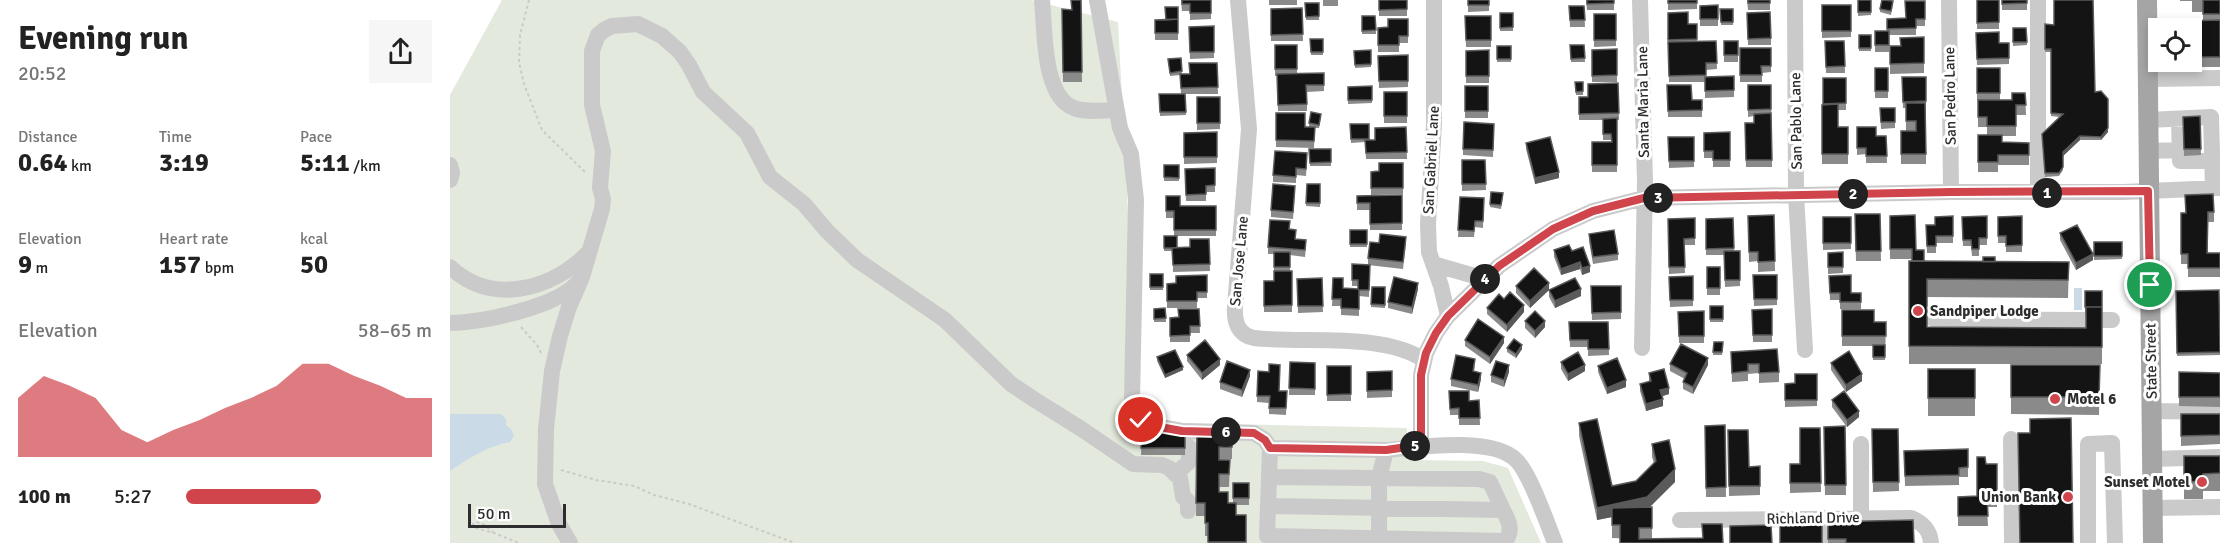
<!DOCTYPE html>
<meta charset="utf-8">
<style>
body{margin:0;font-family:Signika,sans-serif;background:#f6f6f6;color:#222;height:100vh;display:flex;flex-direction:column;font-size:22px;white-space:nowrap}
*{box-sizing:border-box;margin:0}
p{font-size:20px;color:#767676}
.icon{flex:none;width:33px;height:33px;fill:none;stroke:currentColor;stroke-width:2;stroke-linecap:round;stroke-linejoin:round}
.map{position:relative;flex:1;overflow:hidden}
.panel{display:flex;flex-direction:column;background:#fff;width:450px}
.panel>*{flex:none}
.controls{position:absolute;left:1698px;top:18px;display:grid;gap:12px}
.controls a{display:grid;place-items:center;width:54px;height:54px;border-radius:0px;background:#fff;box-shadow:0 3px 9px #0003;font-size:30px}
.scale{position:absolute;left:18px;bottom:15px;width:98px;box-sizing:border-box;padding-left:6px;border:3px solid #2d2d2d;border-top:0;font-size:16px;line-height:21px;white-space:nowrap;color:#2d2d2d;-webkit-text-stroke:4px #fff;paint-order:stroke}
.pin{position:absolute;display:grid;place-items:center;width:51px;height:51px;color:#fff;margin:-26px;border:3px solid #fff;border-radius:50%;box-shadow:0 2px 6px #0007}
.km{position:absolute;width:30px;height:30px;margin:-15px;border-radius:50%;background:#222;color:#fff;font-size:16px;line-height:30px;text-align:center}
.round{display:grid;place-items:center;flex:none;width:63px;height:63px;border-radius:0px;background:#f6f6f6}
.headline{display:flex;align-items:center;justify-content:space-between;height:102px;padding:0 18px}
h1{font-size:33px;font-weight:700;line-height:45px}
.figures{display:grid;grid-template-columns:repeat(3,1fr);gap:9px;height:102px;padding:6px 18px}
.figures div{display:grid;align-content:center}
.figures b{font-size:26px;font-weight:700}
.figures small{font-size:16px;font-weight:400}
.figures p{font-size:16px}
.chart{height:168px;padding:12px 18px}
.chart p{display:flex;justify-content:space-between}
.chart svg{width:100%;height:108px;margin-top:6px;fill:#d0444b;opacity:.7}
ul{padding:0 18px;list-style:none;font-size:20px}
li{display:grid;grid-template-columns:96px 72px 1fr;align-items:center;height:45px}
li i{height:15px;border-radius:8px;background:#d0444b}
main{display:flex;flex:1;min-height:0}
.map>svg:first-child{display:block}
.green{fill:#e3e9dc}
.water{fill:#cadbe7}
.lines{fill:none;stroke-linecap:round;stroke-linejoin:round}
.path{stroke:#cacaca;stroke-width:2;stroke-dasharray:3 3;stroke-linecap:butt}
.minor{stroke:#cacaca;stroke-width:16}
.major{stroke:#a5a5a5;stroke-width:20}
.wall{fill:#8a8a8a}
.shaded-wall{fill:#5a5a5a}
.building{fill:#141414;stroke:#5a5a5a;stroke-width:1.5}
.route-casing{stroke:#fff;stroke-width:12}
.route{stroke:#d0444b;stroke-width:8}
.poi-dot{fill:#d0444b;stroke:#fff;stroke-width:2}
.labels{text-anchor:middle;stroke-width:6;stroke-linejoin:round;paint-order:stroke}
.street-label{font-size:15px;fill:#2d2d2d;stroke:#fff}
.poi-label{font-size:15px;font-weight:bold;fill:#2d2d2d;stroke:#fff;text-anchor:start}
</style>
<main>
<section class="panel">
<div class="headline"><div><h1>Evening run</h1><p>20:52</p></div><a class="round"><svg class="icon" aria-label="share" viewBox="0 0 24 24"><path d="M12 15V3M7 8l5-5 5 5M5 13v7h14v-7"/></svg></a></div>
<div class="figures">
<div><p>Distance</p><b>0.64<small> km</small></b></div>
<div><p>Time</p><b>3:19</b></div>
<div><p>Pace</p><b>5:11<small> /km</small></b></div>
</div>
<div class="figures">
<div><p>Elevation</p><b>9<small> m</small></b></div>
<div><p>Heart rate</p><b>157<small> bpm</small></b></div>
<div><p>kcal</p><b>50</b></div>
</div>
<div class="chart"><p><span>Elevation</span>58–65 m</p>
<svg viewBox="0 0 160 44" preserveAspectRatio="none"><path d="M0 44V20L10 11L20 15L30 20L40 33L50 38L60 33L70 29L80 24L90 20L100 15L110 6L120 6L130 11L140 15L150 20L160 20V44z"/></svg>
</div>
<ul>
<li><b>100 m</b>5:27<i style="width:55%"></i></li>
</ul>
</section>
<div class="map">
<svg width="1770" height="543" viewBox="0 0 1770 543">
<rect width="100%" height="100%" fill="#fff"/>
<path class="green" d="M52,0H581L668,22L689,422L957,428V460L1033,461L1058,468L1091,543H0V95Z"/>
<path class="water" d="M1624,288H1632V310H1624Z
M0,414H51L56,419V425L61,429L64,436L60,442C38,446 19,458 0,471Z"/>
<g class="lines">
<path class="path" d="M79,0L70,35L69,62L74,84L92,130L137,174
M71,327L87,345L91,353
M111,470L146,480L184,486L204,495L239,504L345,543
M44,533L33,524L26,522L23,524L25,528L44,533L69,543"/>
<path class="minor" d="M592,0C595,27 592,97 624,108C636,113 654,110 666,110
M647,0L670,128L681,154L686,200L682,400L691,420L704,426L732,431L804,433L815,440L820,448L817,536L1053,541L1057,539C1063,528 1058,520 1053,510L818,506
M788,0L799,129L785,307C784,322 788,335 804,338C854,344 932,332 974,360
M984,0V124L978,224L979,252L991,286L998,316
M1190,0L1195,181L1192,348
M1345,0L1346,195L1355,350
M1499,0L1501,192
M1588,0V193
M1698,79L1770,78
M1729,119L1730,161H1763
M1698,120L1761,117L1763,188
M1698,151L1730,150
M0,165L2,173L0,180
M983,264L1035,279
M0,267C42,306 101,290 138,253
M1483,319L1634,320
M1653,320H1662
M0,323C33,322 110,307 130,280
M1701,411L1770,412
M1561,439L1562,543
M971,445V375L976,353L986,333L998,316L1049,266L1103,229L1143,211L1194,198L1501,192H1673L1770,188
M820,448L936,450
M1702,459L1770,457
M725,474L739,462V447
M819,477L1029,479L1040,482L1053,510
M1703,508L1770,507
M1375,518L1376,543
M1411,518V444
M1230,520L1461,518C1473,523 1480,530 1481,543
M929,538V478L936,450C968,447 1043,436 1066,460C1080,473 1097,523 1105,543
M120,543L109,524L95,484L96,429L102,371L110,336L119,307L132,277L152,209L153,199L150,188L153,151L142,105V51L148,35L154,30L162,26L188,24L212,36L230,52L239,65L253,92L297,133L320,177L354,204L377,231L407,260L495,320L561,384L585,400L630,428L683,464L712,465L719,468L730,478L733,497L738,501V511
M1638,543V444L1662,443L1665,543"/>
<path class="major" d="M1697,0L1703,543"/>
</g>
<path class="wall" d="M631,0L632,82H613L612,9L621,10Z
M731,0H761V19L740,20V11H732Z
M819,0H847V5H819Z
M873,0H888V6H873Z
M929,0H957V16H929Z
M1018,0H1039V11L1018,12Z
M1136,0L1164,3V10H1137Z
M1218,0H1247V9L1218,10Z
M1297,0H1320V10H1298Z
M1408,0H1421V15L1408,16Z
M1527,0H1549V29H1527Z
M1552,0H1577V10H1552Z
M1730,0H1770V67H1732V62H1742V28L1753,21V12H1742V1H1730Z
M1475,1V26H1466V35H1439V52H1425V31H1437V19L1456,18Z
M855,3H869V20H856Z
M1443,4L1441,15L1430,12V9Z
M1268,5V26H1250V6Z
M1372,5H1401V37L1372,38Z
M1119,6H1134L1135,27H1120Z
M852,8L853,41H821V9Z
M1270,9H1283V25H1271Z
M1050,13H1063V31H1050Z
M1218,13L1238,24H1247V42L1266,41L1267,69L1256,70V77L1284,76V97L1255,98V82H1219Z
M1297,13L1321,38V45H1298Z
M1144,14L1166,40V46L1144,47Z
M912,16H925L926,34H912Z
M1015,16H1041V47H1016Z
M958,19V43H949V52H928V28L938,27Z
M705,20L728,33V40H705Z
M1595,24L1645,92L1658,99V132L1651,140H1630L1613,156V170L1609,176L1595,177L1592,134L1609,117L1601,116V52H1595Z
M739,27L764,52V58L740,59Z
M1563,28H1576L1577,45L1563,46Z
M1526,33L1549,43H1559V64L1527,65Z
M1409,35H1421V51H1409Z
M1474,37V73L1440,74V46H1451Z
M860,39H873V55H861Z
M1274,41H1288V62H1274Z
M1375,41H1394L1395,73H1376Z
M825,45H847V73H874V91L857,92V111H828L827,76H825Z
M1120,45H1134L1135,62H1121Z
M1047,46H1061V62H1047Z
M1290,48H1321V72L1312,73V82H1290Z
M921,50V67L905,68L904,51Z
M1039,50V83H1016V51Z
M1142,50L1167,75V82H1142Z
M958,55V87L929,88L928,56Z
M731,58L732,74H739L767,63L768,94H735L736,115L710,116L709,94H731L730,75L720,76L718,59Z
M1425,68H1438V98H1425Z
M1527,68H1550V100H1527Z
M1452,77H1476V164H1451V131H1456V108H1453Z
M1396,78V110H1388V127H1398V164H1372V105H1373Z
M1125,82H1133V95H1126Z
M1168,83L1169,120H1167V172H1142V142H1161V140H1153V120H1129V97H1138Z
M1217,85L1242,100L1252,110V117H1218Z
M1298,85H1321L1322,167H1296L1295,123H1304V116L1298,117Z
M922,86V103L898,104V87Z
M1015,86H1038V118H1015Z
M934,92H957V123H934Z
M1575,93L1576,115H1566V136H1552V142L1579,143V165H1548V172H1528V135H1537V127H1528V100H1562Z
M747,97H770V129L747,130Z
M1430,108H1445V128L1431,129Z
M1750,116L1751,155L1734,156L1733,117Z
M871,117L869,128L859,127V123Z
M900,124L919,140H925L956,127L957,159H916L915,142L901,143Z
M1044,124L1043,157L1013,155V149Z
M855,127H865L864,148L826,147V140Z
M1407,127L1426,136H1436L1437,163H1416V154L1407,155Z
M767,132V163L734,164V133Z
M1280,132V167H1263V158H1254V133Z
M1218,137H1244V167L1219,168Z
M1076,143L1109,178L1085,184L1076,149Z
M859,149H881V166H860Z
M857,160L856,176L846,175V183L823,182V175Z
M1012,160H1035L1036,190L1012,191Z
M953,163V194L921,195V172L929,171Z
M714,165H729V181H714Z
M765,168V192H756V201H736L735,169Z
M857,184H870V207L856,206Z
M845,193L843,219L821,217V210Z
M952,195V230H920V210H907V196Z
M716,196L730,206H766V236H727V248L740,247L759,239L760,271L723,272V251H714V236H724V218H716Z
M1053,196L1051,209L1040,207V204Z
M1010,197L1034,198L1033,228L1025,227L1024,237H1008Z
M1764,212V222H1758V253H1770V277H1738V264H1731V213Z
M1405,214H1430L1431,261H1406Z
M1324,215L1325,271L1308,272V261L1299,262L1298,216Z
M1440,216L1474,261L1619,262L1618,298L1477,297V327L1636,328V314H1635V291L1652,314V364H1459V261H1462V259H1440Z
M1503,216V243H1486V253H1477L1476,225H1485Z
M1537,216V245H1529V256H1522L1521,246H1513L1512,217Z
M1572,216V252H1556V243H1548V217Z
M1373,217H1401V249L1373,250Z
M1245,218V245H1234L1235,273L1219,274L1218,219Z
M1283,218L1284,251H1290V286L1275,287L1274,255H1256V219Z
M900,230H917V247H900Z
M1610,233L1643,260L1626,270L1610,240Z
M1139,234L1168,254V260L1143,264L1139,241Z
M846,239L856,247L855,257L840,255V271H842V312H814V281H824V254H818V247Z
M1644,242H1672V259L1644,260Z
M929,243L956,244L953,269L918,265V258Z
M1104,250L1122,251L1140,272L1132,275L1130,269L1111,275L1104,257Z
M1393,252V273L1378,274V253Z
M902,264L920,265L919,297L909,296V316L891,315V306H882L883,278L893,288L908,289V286H902Z
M1257,267H1270V295H1257Z
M700,274H713V290H700Z
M757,275V298H747V308H717V284L726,283Z
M1303,275H1327V305L1304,306Z
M1379,276L1411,302V309H1390V300H1380Z
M1219,277L1243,300V306L1220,307Z
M872,278L873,312L848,313L847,279Z
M1066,286L1099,290L1080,308L1066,293Z
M1141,286H1171V319L1142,320Z
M922,287H935V308L921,307Z
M968,289L962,314L938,308V302Z
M1099,290L1131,296L1105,308L1099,297Z
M1726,291L1770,324V355L1727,356Z
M1054,299L1074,312L1057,332L1037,314V308Z
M1260,306H1273V322H1260Z
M715,308L716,322H704V309Z
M749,309L750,333H740V342H720V318L729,317Z
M1322,309V342H1303L1302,310Z
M1392,310L1424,322H1436L1435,360H1423V346H1392Z
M1228,312L1254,336V343H1229Z
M1075,321L1095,327L1085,338L1075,328Z
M1119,322H1158L1159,355L1138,356V347H1120Z
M1015,340L1054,343L1040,364L1015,346Z
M1264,342H1273L1272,355H1263Z
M1057,348L1072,349L1066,358L1057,352Z
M1281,352L1329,372V382L1309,383V373L1298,374V381L1282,382Z
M737,355L770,365L752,380L737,361Z
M707,357L733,370L715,378L707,361Z
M840,362L865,363V395H839Z
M1111,362L1135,371L1118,381L1111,369Z
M1381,363L1412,381L1396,392L1381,370Z
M1220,364L1258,365L1243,394L1233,389V382L1235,379L1220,371Z
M1561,365H1650L1649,415L1561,414Z
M877,366H901V401H877Z
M1025,366L1024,371L1031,379L1028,392L1001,386V379Z
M1148,366L1176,387L1157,394L1148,372Z
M1478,369H1525V416H1478Z
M917,372L942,390V397L917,398Z
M1059,372L1054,387L1041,382V375Z
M1729,372L1770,373V407L1729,406Z
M1199,373L1219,394L1212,396L1213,406L1196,411L1190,391V384L1199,382Z
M1367,374V406L1335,407V384L1345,383Z
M800,376L792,397L770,389V382Z
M829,391H837L836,415L819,414V403L807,402V396Z
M999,391L1019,401L1029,400L1030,425H1009V415H1000Z
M1382,400L1409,417L1397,427L1382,407Z
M1731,414H1770V444L1731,446Z
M1129,423L1162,486L1186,481L1204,463L1202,457V444L1225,482L1199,507H1202V539L1273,543L1162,538V517L1147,520L1129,436Z
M1275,425L1276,497H1256L1255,426Z
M1395,426L1396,495H1375L1374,427Z
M1370,428L1371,492L1340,493V464H1350Z
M747,429H782V459H769L780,460L779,487H769V492L778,503H783V483H799V505H786V515L796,543H758V536H755V516H746Z
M1422,429H1448L1449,491L1423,492Z
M1278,430L1299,467L1310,466V495L1279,496Z
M692,431H735V455H691Z
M1518,449V477H1509V485L1455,486L1454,451Z
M1734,456H1770V491H1753V499H1734Z
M1536,464H1547V507H1537L1538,526H1508V497L1527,496Z
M1378,522L1464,543H1378Z"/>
<path class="shaded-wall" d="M1658,128V132L1651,140V137Z
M1630,136V140L1613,156V152Z
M1109,172V178L1085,184V178Z
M1643,254V260L1626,270V263Z
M1130,262V269L1111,275V269Z
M1140,266V272L1132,275V268Z
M968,283V289L962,314V307Z
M1099,283V290L1080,308V301Z
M1131,289V296L1105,308V301Z
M1074,305V312L1057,332V325Z
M1095,321V327L1085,338V331Z
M1054,337V343L1040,364V357Z
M1072,345V349L1066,358V354Z
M1258,358V365L1243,394V387Z
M770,359V365L752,380V373Z
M1059,365V372L1054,387V380Z
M1135,365V371L1118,381V374Z
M733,367V370L715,378V375Z
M800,370V376L792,397V390Z
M1031,373V379L1028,392V385Z
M1412,374V381L1396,392V385Z
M1176,380V387L1157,394V388Z
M1219,388V394L1210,397V390Z
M1213,399V406L1196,411V404Z
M1409,411V417L1397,427V420Z
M1225,469V482L1197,510L1147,520V508Z"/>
<path class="building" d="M621,0H631L632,72H613L612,9L622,10Z
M732,0H761V13H740V4H732Z
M929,0H957V9L929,10Z
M1018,0H1039V5H1018Z
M1137,0H1164V3L1137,4Z
M1218,0H1247V3H1218Z
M1298,0H1320V3H1298Z
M1408,0H1421V12H1408Z
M1432,0L1443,1L1441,11L1430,9Z
M1527,0H1549V22L1527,23Z
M1552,0H1577V3L1552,4Z
M1604,0H1643L1645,92L1651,91L1658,99V128L1651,137L1630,136L1613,152V167L1609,173H1595L1592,134L1613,114L1601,113V49H1595V24L1604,25Z
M1753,0H1770V14H1753Z
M1455,1H1475V19H1466V28L1437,29V19L1456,18Z
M855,3H869V16L856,17Z
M1268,5V19H1250V6Z
M1372,5H1401V31H1372Z
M1119,6H1134L1135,20H1120Z
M715,7H728V19L716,20Z
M852,8L853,34L821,35V9Z
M1270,9H1283V22H1271Z
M1238,12V24H1247V39L1218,40V13Z
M1320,12L1321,38L1298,39L1297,13Z
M1050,13H1063V27L1050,28Z
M1144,14H1166V40H1144Z
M912,16H925L926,30L912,31Z
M1015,16H1041V40H1016Z
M728,19V33H705V20Z
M938,19H958V36H949V45H928V28L938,27Z
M1770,20V57H1742V28H1732V21Z
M764,26V52H740L739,27Z
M1563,28H1576L1577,42H1563Z
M1425,31H1439V45H1425Z
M1549,32V43H1559V58L1527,59L1526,33Z
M1409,35H1421V48H1409Z
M1474,37V63L1440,64V46H1451L1450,38Z
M860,39H873V52H861Z
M1266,41L1267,63H1256V75L1219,76L1218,42Z
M1274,41H1288V55H1274Z
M1375,41H1394L1395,66L1376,67Z
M825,45H847V69H825Z
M1120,45H1134L1135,58L1121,59Z
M1047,46H1061V59H1047Z
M1290,48H1321V66H1311L1312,75H1290Z
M1167,49V75L1142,76V50Z
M921,50V64L905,65L904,51Z
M1039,50V76H1016V51Z
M958,55V81H929L928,56Z
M731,58L732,71L720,73L718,59Z
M739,63H767L768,87L731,88L730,74H740Z
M1425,68H1438V91H1425Z
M1527,68H1550V93H1527Z
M874,73V85H856L857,104L828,105L827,74Z
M1284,76V90L1255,91V77Z
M1452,77H1476V101L1453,102Z
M1373,78H1396V103L1373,104Z
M1125,82H1133V91L1126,92Z
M1168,83L1169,113L1129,114V97H1138V84Z
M1217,85H1241L1242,100H1252V110L1218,111Z
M1298,85H1321V109L1298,110Z
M922,86V100H898V87Z
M1015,86H1038V111H1015Z
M934,92H957V116H934Z
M1562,93H1575L1576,105H1566V126H1537V117H1528V100H1562Z
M709,94H735L736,112H710Z
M747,97H770V123H747Z
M1456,103H1475L1476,154H1451V131H1466V121H1456Z
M1388,104V127H1398V154H1372V105Z
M1430,108H1445V122H1431Z
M861,112L871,114L869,125L859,123Z
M826,113H855V127H865L864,141L826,140Z
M1321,113L1322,160H1296L1295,123H1304V114Z
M1750,116L1751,149H1734L1733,117Z
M1167,118V165H1142V142H1162L1161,134H1153V119Z
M1014,122L1044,124L1043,150L1013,149Z
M900,124H919V139H901Z
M956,127L957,152L916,153L915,140H925V128Z
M1407,127H1426V136H1436L1437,156H1416V148H1407Z
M767,132V157H734V133Z
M1280,132V160H1263V151H1254V133Z
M1528,135H1552V142L1579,143V155H1548V162H1528Z
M1100,137L1109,172L1085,178L1076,143Z
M1218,137H1244V161H1219Z
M859,149H881V162L860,163Z
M825,151L857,153L856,169L846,168V177L823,175Z
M1012,160H1035L1036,184H1012Z
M929,163H953V188H921V172L929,171Z
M714,165H729V178L714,177Z
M765,168V185L756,186V194L736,195L735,169Z
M823,184L845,186L843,212L821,210Z
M857,184H870V203H856Z
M1041,192L1053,193L1051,205L1040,204Z
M1763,194L1764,212H1758L1757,253H1770V268H1738V254H1731V213H1736L1735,195Z
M952,195V223L920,224V203H907V196Z
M716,196H730V206H766V230H724V211H716Z
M1010,197L1034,198L1033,221H1025L1024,231L1008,230Z
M1405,214H1430L1431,251H1406Z
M1324,215L1325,261L1308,262V252H1299L1298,216Z
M1465,215L1466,250H1474V261H1462V249H1440V216Z
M1503,216V236H1486V246H1477L1476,225H1485V217Z
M1537,216V238H1529V249H1522L1521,240H1513L1512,217Z
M1572,216V245L1556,246V236H1548V217Z
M1373,217H1401V243H1373Z
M1245,218V238L1234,239L1235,267H1219L1218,219Z
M1283,218L1284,248L1256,249V219Z
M820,220L840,221L839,229L846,230L845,239L856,240L855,250L818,247Z
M1627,225L1643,254L1626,263L1610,233Z
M900,230H917V244H900Z
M1164,230L1168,254L1143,257L1139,234Z
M930,234L956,237L953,262L918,258L920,242L929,243Z
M714,236H727V248H714Z
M740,239H759L760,264L723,265L722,248L740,247Z
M1644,242H1672V256H1644Z
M1119,245L1122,251L1133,247L1140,266L1132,268L1130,262L1111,269L1104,250Z
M1274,251H1290V280H1275Z
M824,252H840V267H824Z
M1393,252V267H1378V253Z
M1533,257H1545V262H1533Z
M1459,261L1619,262L1618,280L1477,279V327L1636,328V307H1652V347L1459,346Z
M902,264L920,265L919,290H909V309L891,308V299H882L883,278H893V288L908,289V280H902Z
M1257,267H1270V288H1257Z
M1084,268L1099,283L1080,301L1066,286Z
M824,271H842V305L814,306V281H824Z
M700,274H713V287H700Z
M757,275V292H747V301H717V284L726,283V276Z
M1303,275H1327V299H1304Z
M1401,275V293H1411V302H1390V293H1380L1379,276Z
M1243,276V300H1220L1219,277Z
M944,277L968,283L962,307L938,302Z
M872,278L873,306H848L847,279Z
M1125,278L1131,289L1105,301L1099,290Z
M1141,286H1171V312L1142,313Z
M922,287H935V305L921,304Z
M1769,290L1770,352L1727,353L1726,291Z
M1635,291H1652V307H1635Z
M1060,292L1074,305L1057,325L1037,308L1049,294L1054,299Z
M1260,306H1273V319H1260Z
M715,308L716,318L704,319V309Z
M728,309H749L750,326H740V335L720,336V318L729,317Z
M1322,309V335H1303L1302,310Z
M1392,310H1424V322H1436V336H1392Z
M1085,311L1095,321L1085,331L1075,321Z
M1254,311V336H1229L1228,312Z
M1028,319L1054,337L1040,357L1015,340Z
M1119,322H1158L1159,349H1138V340H1120Z
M1064,339L1072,345L1066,354L1057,348Z
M755,340L770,359L752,373L737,355Z
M1264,342H1273L1272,352H1263Z
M1231,344L1258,358L1243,387L1233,382L1237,373L1220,364Z
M1423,345H1435V357H1423Z
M1327,349L1329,372L1309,373V364H1298V371L1282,373L1281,352Z
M725,350L733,367L715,375L707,357Z
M1399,351L1412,374L1396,385L1381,363Z
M1128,352L1135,365L1118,374L1111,362Z
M1006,355L1025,359L1023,371L1031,373L1028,385L1001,379Z
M1167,358L1176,380L1157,388L1148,366Z
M777,361L800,370L792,390L770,382Z
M1046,361L1059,365L1054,380L1041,375Z
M840,362L865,363V389L839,388Z
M819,364L830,365L829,391H837L836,408H819L820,396H807L808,371L819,372Z
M1561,365H1650L1649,397H1561Z
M877,366H901V394L877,395Z
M1214,369L1219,388L1210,390L1213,399L1196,404L1190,384L1201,381L1199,373Z
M1478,369H1525V398H1478Z
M942,371V390L917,391V372Z
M1729,372L1770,373V397H1729Z
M1345,374H1367V400H1335V384L1345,383Z
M999,391H1019V401L1029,400L1030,418H1009V408L1000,409Z
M1394,391L1409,411L1397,420L1382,400Z
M1731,414H1770V435L1731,436Z
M1621,418L1623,543H1570L1568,433H1580V419Z
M1147,419L1162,486L1186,481L1206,461L1202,444L1219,440L1225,469L1197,497L1147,508L1129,423Z
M1275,425L1276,487L1256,488L1255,426Z
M1395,426L1396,485H1375L1374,427Z
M1350,428H1370L1371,483H1340V464H1350Z
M747,429H782V447H769V460H780L779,474H769V492H778V503H786V515H796V542H758V523H755V503H746Z
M1422,429H1448L1449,482H1423Z
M1278,430H1298L1299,467L1310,466V486H1279Z
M692,431H735V448H691Z
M1518,449V467L1509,468V475L1455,476L1454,451Z
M1734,456H1770V473L1753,474V481L1734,482Z
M1527,457H1535L1536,464H1547V497H1537L1538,516H1508V497L1527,496Z
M783,483H799V498H783Z
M1202,507V528H1189V539L1253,538L1252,524H1272L1273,543H1170V525H1162V508Z
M1463,520L1464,543H1396V539H1378V522Z
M1372,524V543H1330V525Z
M1321,525L1322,543H1280V526Z"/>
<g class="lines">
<g class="route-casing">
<path id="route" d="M691,420L704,426L732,431L804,433L815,440L820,448L936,450L971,445V375L976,353L986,333L998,316L1049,266L1103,229L1143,211L1194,198L1501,192L1698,191L1700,285"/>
</g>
<use href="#route" class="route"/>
</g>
<g class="poi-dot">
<circle cx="1468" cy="311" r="6"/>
<circle cx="1605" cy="399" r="6"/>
<circle cx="1752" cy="482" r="6"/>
<circle cx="1618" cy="497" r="6"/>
</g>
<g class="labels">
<g class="street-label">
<text transform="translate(1500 96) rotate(-91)" y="5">San Pedro Lane</text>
<text transform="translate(1193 102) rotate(-91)" y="5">Santa Maria Lane</text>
<text transform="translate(1346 121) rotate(-91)" y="5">San Pablo Lane</text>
<text transform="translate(981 160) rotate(-87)" y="5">San Gabriel Lane</text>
<text transform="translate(789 261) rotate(-85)" y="5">San Jose Lane</text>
<text transform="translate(1701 361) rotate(-91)" y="5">State Street</text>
<text transform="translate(1363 518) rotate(-1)" y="5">Richland Drive</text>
</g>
<g class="poi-label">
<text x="1480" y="316">Sandpiper Lodge</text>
<text x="1617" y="404">Motel 6</text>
<text x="1740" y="487" text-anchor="end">Sunset Motel</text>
<text x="1606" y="502" text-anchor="end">Union Bank</text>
</g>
</g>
</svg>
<div class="controls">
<a><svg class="icon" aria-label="locate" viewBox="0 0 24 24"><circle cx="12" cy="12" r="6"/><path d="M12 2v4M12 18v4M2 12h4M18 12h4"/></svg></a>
</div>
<div class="scale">50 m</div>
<div class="pin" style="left:1700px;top:285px;background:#1e9e55"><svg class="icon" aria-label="arrive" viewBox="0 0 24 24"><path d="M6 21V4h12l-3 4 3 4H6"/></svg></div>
<div class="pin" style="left:691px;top:420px;background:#d93025"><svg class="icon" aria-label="check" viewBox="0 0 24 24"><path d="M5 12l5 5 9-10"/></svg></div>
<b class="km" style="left:1597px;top:193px">1</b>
<b class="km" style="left:1403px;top:194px">2</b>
<b class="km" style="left:1208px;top:198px">3</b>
<b class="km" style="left:1035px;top:279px">4</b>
<b class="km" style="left:965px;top:446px">5</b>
<b class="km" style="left:776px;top:432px">6</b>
</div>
</main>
